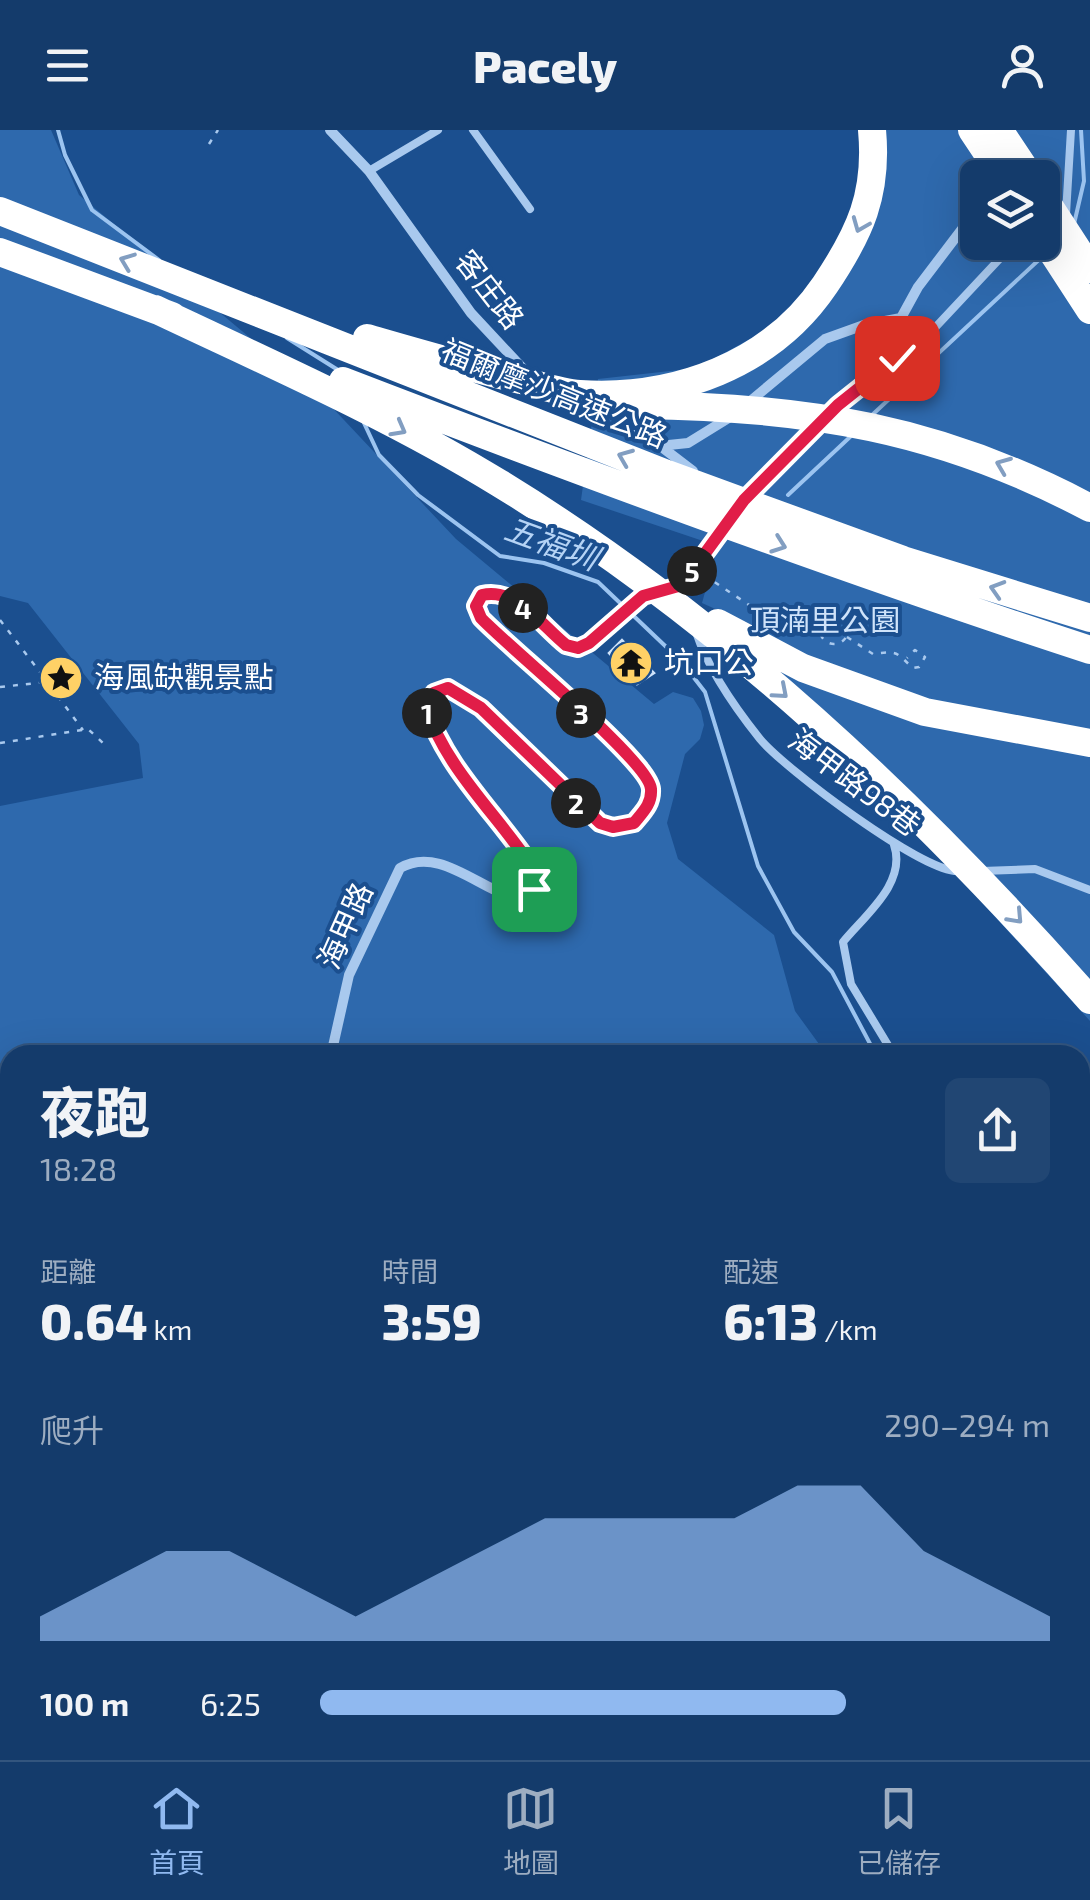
<!DOCTYPE html>
<html lang="zh-TW">
<meta charset="utf-8">
<style>
body{margin:0;font-family:"Exo 2","Noto Sans TC",sans-serif;background:#214673;color:#f1f3f6;height:100vh;display:flex;flex-direction:column;font-size:38px;white-space:nowrap}
*{box-sizing:border-box;margin:0}
p{font-size:32px;color:#9dadc1}
.icon{flex:none;width:55px;height:55px;fill:none;stroke:currentColor;stroke-width:2;stroke-linecap:round;stroke-linejoin:round}
.map{position:relative;flex:1;overflow:hidden}
.side{position:absolute;left:0px;top:915px;width:1090px;height:715px;display:flex;flex-direction:column;background:#143b6b;border-radius:30px 30px 0 0;box-shadow:0 10px 40px #0002,0 0 0 2px #33557e}
.side>*{flex:none}
.tools{position:absolute;left:960px;top:30px;display:grid;gap:20px}
.tools a{display:grid;place-items:center;width:100px;height:100px;border-radius:15px;background:#143b6b;box-shadow:0 10px 40px #0002,0 0 0 2px #33557e;font-size:50px}
.pin{position:absolute;display:grid;place-items:center;width:85px;height:85px;color:#fff;margin:-42px;border-radius:20px;box-shadow:0 5px 15px #0006}
.km{position:absolute;width:50px;height:50px;margin:-25px;border-radius:50%;background:#222;color:#fff;font-size:28px;line-height:50px;text-align:center}
.round{display:grid;place-items:center;flex:none;width:105px;height:105px;border-radius:15px;background:#214673}
.head{display:flex;align-items:center;justify-content:space-between;height:170px;padding:0 40px}
h1{font-size:55px;font-weight:800;line-height:75px}
.metrics{display:grid;grid-template-columns:repeat(3,1fr);gap:15px;height:170px;padding:10px 40px}
.metrics div{display:grid;align-content:center}
.metrics b{font-size:50px;font-weight:800}
.metrics small{font-size:28px;font-weight:400}
.metrics p{font-size:28px}
.chart{height:280px;padding:20px 40px}
.chart p{display:flex;justify-content:space-between}
.chart svg{width:100%;height:180px;margin-top:10px;fill:#90b9f0;opacity:.7}
ul{padding:0 40px;list-style:none;font-size:32px}
li{display:grid;grid-template-columns:160px 120px 1fr;align-items:center;height:75px}
li i{height:25px;border-radius:12px;background:#90b9f0}
header{display:flex;justify-content:space-between;align-items:center;height:130px;padding:0 40px;background:#143b6b;font-size:45px;font-weight:800}
.menu{display:flex;justify-content:space-around;align-items:center;height:140px;border-top:2px solid #33557e;background:#143b6b;font-size:28px;color:#9dadc1}
.menu a{display:grid;justify-items:center;gap:5px}
.menu .on{color:#90b9f0}
.map>svg:first-child{display:block}
.green{fill:#2e69ad;fill-rule:evenodd}
.lines{fill:none;stroke-linecap:round;stroke-linejoin:round}
.stream{stroke:#9cc4f0;stroke-width:4}
.building{fill:#4478b7;stroke:#cfe3fa;stroke-width:2.5}
.path{stroke:#a9c9ee;stroke-width:2.5;stroke-dasharray:5 8;stroke-linecap:butt}
.lane{stroke:#a9c9ee;stroke-width:8}
.street{stroke:#a9c9ee;stroke-width:10}
.highway-bridge{stroke:#fff;stroke-width:28}
.oneway{stroke:#829ec1}
.route-casing{stroke:#fff;stroke-width:20}
.route{stroke:#e11d48;stroke-width:12}
.labels{text-anchor:middle;stroke-width:8;stroke-linejoin:round;paint-order:stroke}
.street-label{font-size:30px;fill:#fff;stroke:#1b4f8f}
.park-label{font-size:30px;fill:#cfe3fa;stroke:#1b4f8f}
.poi-label{font-size:30px;fill:#fff;stroke:#1b4f8f;text-anchor:start}
.water-label{font-size:32px;font-style:italic;fill:#b5d3f5;stroke:#1b4f8f}
</style>
<header><svg class="icon" aria-label="menu" viewBox="0 0 24 24"><path d="M4 6h16M4 12h16M4 18h16"/></svg>Pacely<svg class="icon" aria-label="person" viewBox="0 0 24 24"><circle cx="12" cy="8" r="4"/><path d="M4 21q1-7 8-7t8 7"/></svg></header>
<div class="map">
<svg width="1090" height="1630" viewBox="0 0 1090 1630">
<rect width="100%" height="100%" fill="#1b4f8f"/>
<path class="green" d="M0,0H51L79,65L328,273L456,409L654,574L673,562L693,568L701,581L704,595L700,609L685,624L667,693L678,729L774,805L795,881L827,925H10V983L0,992V676L143,648L139,614L28,473L0,466Z
M863,0H1090V891L877,657L722,524L753,496L702,473L718,416L581,370L598,249L697,238L772,197L826,136L860,83ZM978,48H1042V112H978Z
M1080,1155L1090,1162V1630H956L941,1620H1080Z
M104,1620H208L204,1630H106Z"/>
<g class="lines">
<path class="stream" d="M58,0L65,25L92,80L159,130
M1074,94L1084,51L1081,0
M287,208L338,240
M871,286L1043,126
M364,293L379,325L418,365L500,426L544,433L598,452L681,531L705,562L758,736L794,802L832,842L876,925
M788,365L850,307
M1080,1124L1090,1129"/>
</g>
<path class="building" d="M622,510L654,543L637,554L609,523Z"/>
<g class="lines">
<path class="path" d="M209,14L218,0
M704,445L755,479L821,495
M820 500a14 14 0 1 1 28 0a14 14 0 1 1-28 0Z
M0,490L46,550
M847,507L873,524C899,520 896,523 913,538L919,537L925,527L915,520L907,528
M0,557L47,552L83,600
M0,613L88,599L103,613
M0,980L10,970
M0,1045V1060
M170,1630V1620"/>
<path class="lane" d="M473,0L530,79
M369,41L438,0
M1066,84L1071,0
M901,188L916,206L931,202L1005,123L1035,112
M696,502C708,539 736,579 760,609C785,639 922,742 958,741
M982,741L1035,739L1090,760
M894,925L851,854L843,812C865,785 907,753 894,715
M1080,1105L1090,1109"/>
<path class="street" d="M330,0L369,41L471,183L527,243
M604,273L693,341
M748,273L825,209L864,195L901,188
M659,316L688,313L735,284
M747,368L838,275L897,228L901,188L918,157L978,78
M331,925L349,845L400,738C438,716 477,757 514,768L534,759L532,737C497,684 446,639 425,577L434,563L447,559L481,578L599,693L613,697L634,693C648,675 656,665 645,643L497,505L476,476L482,465C516,457 541,495 566,515L578,518L589,513L643,466L682,455L725,397
M39,1630L42,1620"/>
<path class="highway-bridge" d="M972,0L1004,48
M999,0L1031,48
M1042,65L1090,139
M0,81L667,344L903,430L1090,488
M1042,106L1090,180
M0,122L172,186
M155,179C271,234 390,286 499,353C723,490 917,674 1090,870
M367,208C419,223 470,238 521,250C540,255 561,263 580,264C675,270 771,235 825,155C860,103 878,64 872,0
M343,251C590,346 838,438 1090,520
M639,275C807,277 940,298 1090,378
M718,493L803,538L925,582L1090,613"/>
</g>
<defs><path id="oneway-chevron" d="M-2-3.5L2.5 0L-2 3.5" fill="none" stroke-width="1.6" stroke-linecap="round" stroke-linejoin="round" transform="scale(2.5)"/></defs>
<g class="oneway">
<use href="#oneway-chevron" transform="translate(860 95) rotate(112)"/>
<use href="#oneway-chevron" transform="translate(127 131) rotate(-159)"/>
<use href="#oneway-chevron" transform="translate(399 299) rotate(29)"/>
<use href="#oneway-chevron" transform="translate(625 327) rotate(-158)"/>
<use href="#oneway-chevron" transform="translate(1003 335) rotate(-158)"/>
<use href="#oneway-chevron" transform="translate(779 415) rotate(20)"/>
<use href="#oneway-chevron" transform="translate(997 459) rotate(-163)"/>
<use href="#oneway-chevron" transform="translate(781 562) rotate(41)"/>
<use href="#oneway-chevron" transform="translate(1016 787) rotate(47)"/>
</g>
<g class="lines">
<g class="route-casing">
<path id="route" d="M534,759L532,737C497,684 446,639 426,577L434,563L448,558L481,578L600,693L613,697L634,693C643,682 652,674 651,659C649,631 509,518 481,488L476,476L482,465C516,457 541,495 566,515L578,518L589,513L643,466L682,455L744,370L838,275L897,228"/>
</g>
<use href="#route" class="route"/>
</g>
<defs>
<g id="temple-disc" transform="scale(2.25)"><circle r="9.5" fill="#ffd166" stroke="#1b4f8f"/><path d="M0-6L5-2H3V0L6.5 2.5H4V6H1.5V3h-3V6H-4V2.5H-6.5L-3 0V-2H-5Z" fill="#111"/></g>
<g id="sight-disc" transform="scale(2.25)"><circle r="9.5" fill="#ffd166" stroke="#1b4f8f"/><path d="M0-6L1.8-2.2L6-1.7L2.9 1.2L3.7 5.4L0 3.3L-3.7 5.4L-2.9 1.2L-6-1.7L-1.8-2.2Z" fill="#111"/></g>
</defs>
<g fill-rule="evenodd">
<use href="#temple-disc" x="631" y="533"/>
<use href="#sight-disc" x="61" y="548"/>
</g>
<g class="labels">
<g class="street-label">
<text transform="translate(489 160) rotate(52)" y="10">客庄路</text>
<text transform="translate(554 264) rotate(22)" y="10">福爾摩沙高速公路</text>
<text transform="translate(854 653) rotate(37)" y="10">海甲路98巷</text>
<text transform="translate(346 796) rotate(-66)" y="10">海甲路</text>
</g>
<g class="park-label">
<text x="825" y="501">頂湳里公園</text>
</g>
<g class="poi-label">
<text x="664" y="543">坑口公</text>
<text x="94" y="558">海風缺觀景點</text>
</g>
<g class="water-label">
<text transform="translate(551 414) rotate(20)" y="11">五福圳</text>
</g>
</g>
</svg>
<div class="tools">
<a><svg class="icon" aria-label="layers" viewBox="0 0 24 24"><path d="M12 4l9 5-9 5-9-5zM3 14l9 5 9-5"/></svg></a>
</div>
<div class="pin" style="left:534px;top:759px;background:#1e9e55"><svg class="icon" aria-label="arrive" viewBox="0 0 24 24"><path d="M6 21V4h12l-3 4 3 4H6"/></svg></div>
<div class="pin" style="left:897px;top:228px;background:#d93025"><svg class="icon" aria-label="check" viewBox="0 0 24 24"><path d="M5 12l5 5 9-10"/></svg></div>
<b class="km" style="left:427px;top:583px">1</b>
<b class="km" style="left:576px;top:673px">2</b>
<b class="km" style="left:581px;top:583px">3</b>
<b class="km" style="left:523px;top:478px">4</b>
<b class="km" style="left:692px;top:441px">5</b>
<section class="side">
<div class="head"><div><h1>夜跑</h1><p>18:28</p></div><a class="round"><svg class="icon" aria-label="share" viewBox="0 0 24 24"><path d="M12 15V3M7 8l5-5 5 5M5 13v7h14v-7"/></svg></a></div>
<div class="metrics">
<div><p>距離</p><b>0.64<small> km</small></b></div>
<div><p>時間</p><b>3:59</b></div>
<div><p>配速</p><b>6:13<small> /km</small></b></div>
</div>
<div class="chart"><p><span>爬升</span>290–294 m</p>
<svg viewBox="0 0 160 44" preserveAspectRatio="none"><path d="M0 44V38L10 30L20 22L30 22L40 30L50 38L60 30L70 22L80 14L90 14L100 14L110 14L120 6L130 6L140 22L150 30L160 38V44z"/></svg>
</div>
<ul>
<li><b>100 m</b>6:25<i style="width:72%"></i></li>
</ul>
</section>
</div>
<nav class="menu">
<a class="on"><svg class="icon" aria-label="home" viewBox="0 0 24 24"><path d="M3 11l9-7 9 7M6 9v11h12V9"/></svg>首頁</a>
<a><svg class="icon" aria-label="map" viewBox="0 0 24 24"><path d="M3 6l6-2 6 2 6-2v14l-6 2-6-2-6 2zM9 4v14M15 6v14"/></svg>地圖</a>
<a><svg class="icon" aria-label="saved" viewBox="0 0 24 24"><path d="M7 4h10v16l-5-4-5 4z"/></svg>已儲存</a>
</nav>
